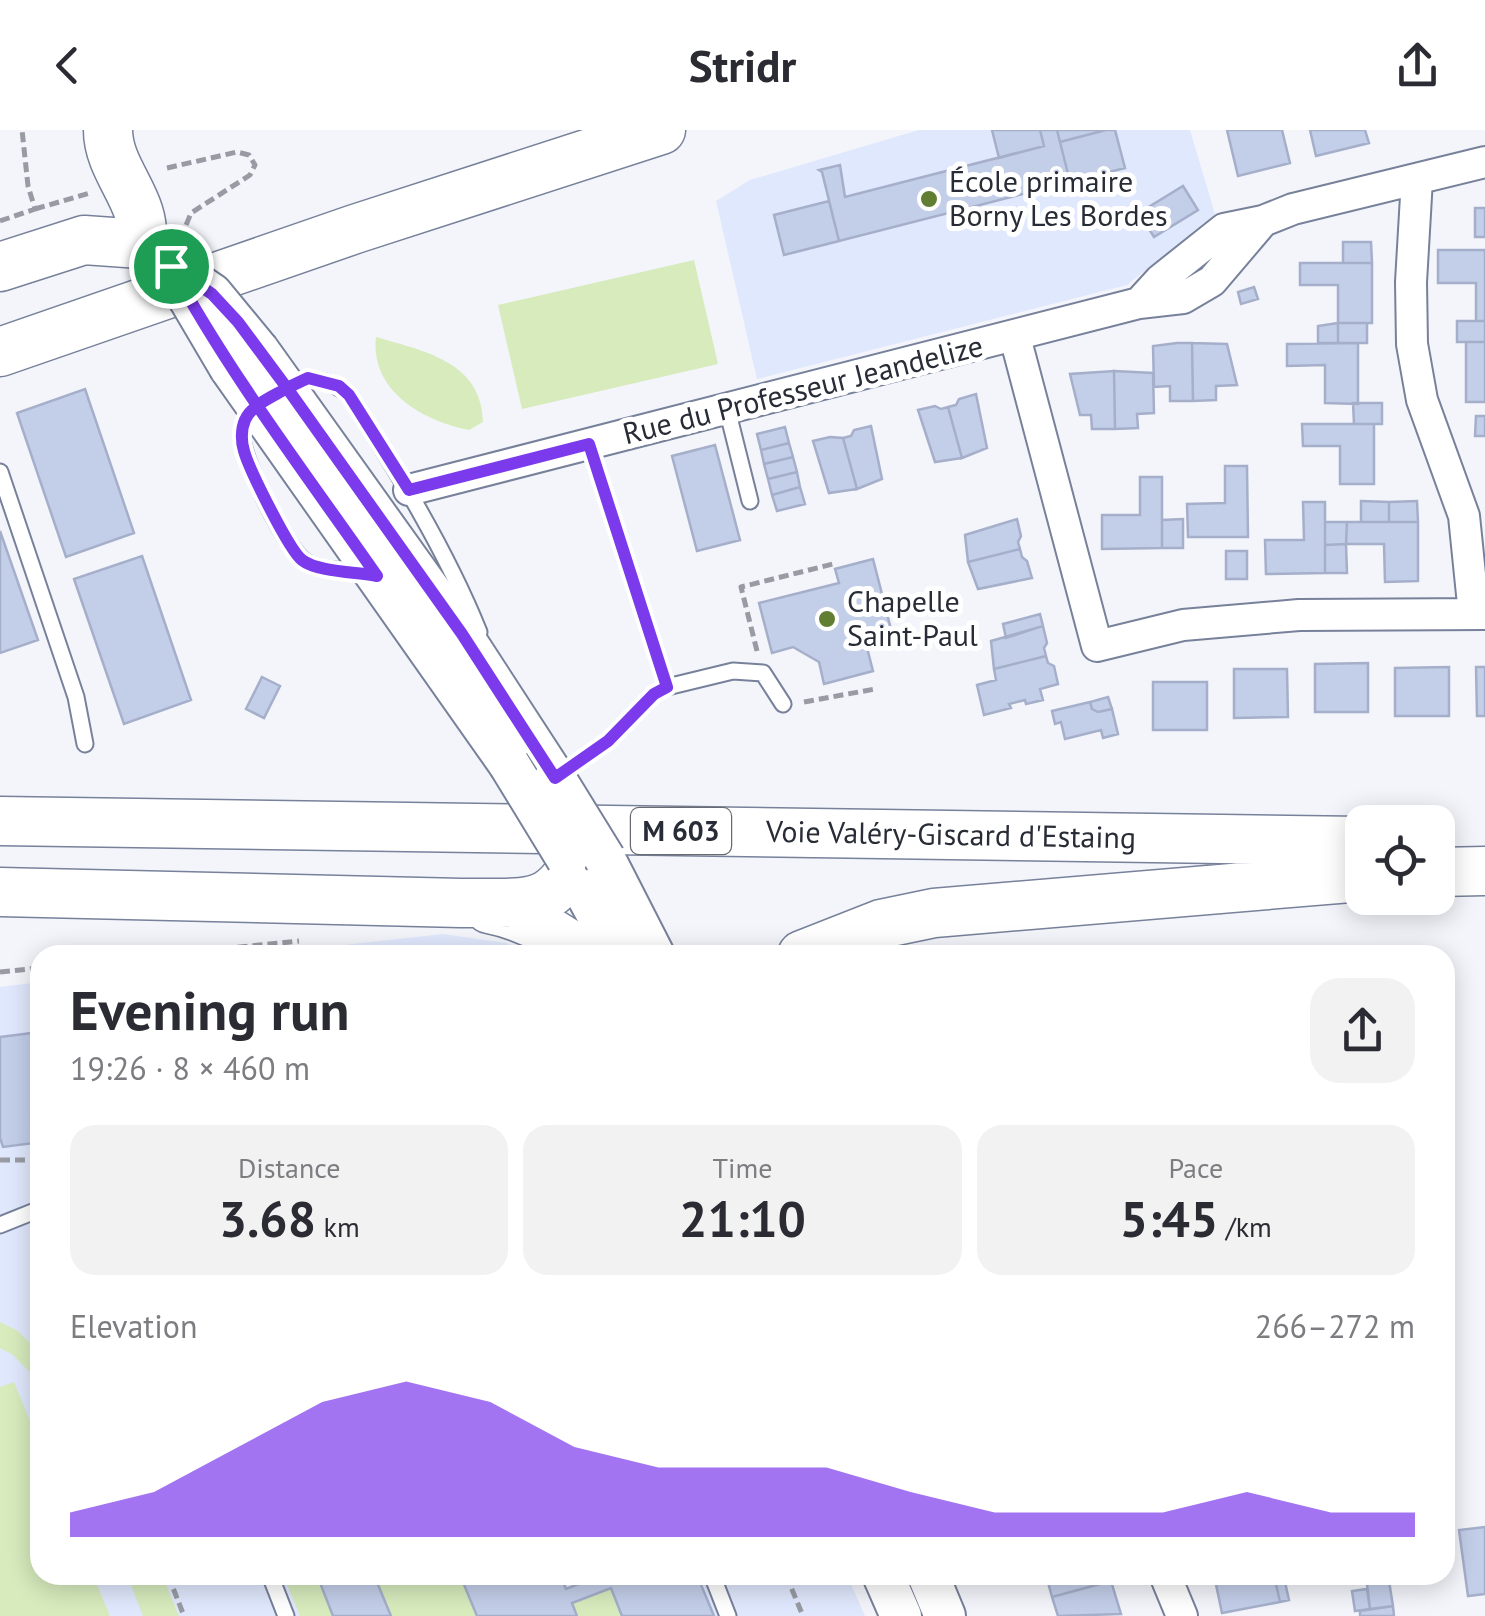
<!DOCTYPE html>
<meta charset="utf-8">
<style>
body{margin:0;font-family:"PT Sans",sans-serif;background:#f2f2f3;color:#2b2b33;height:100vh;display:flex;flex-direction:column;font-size:38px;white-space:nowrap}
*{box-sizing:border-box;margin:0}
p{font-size:32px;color:#7c7c81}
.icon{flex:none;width:55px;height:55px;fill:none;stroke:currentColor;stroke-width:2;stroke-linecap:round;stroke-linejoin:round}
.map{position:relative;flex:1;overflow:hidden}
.side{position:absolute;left:30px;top:815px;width:1425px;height:640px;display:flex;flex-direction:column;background:#fff;border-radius:30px;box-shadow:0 5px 25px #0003}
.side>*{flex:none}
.fabs{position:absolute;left:1345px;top:675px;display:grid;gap:20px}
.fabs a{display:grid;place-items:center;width:110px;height:110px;border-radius:20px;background:#fff;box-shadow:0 5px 25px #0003;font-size:50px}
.pin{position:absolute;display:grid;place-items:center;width:85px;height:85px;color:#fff;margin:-42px;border:5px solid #fff;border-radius:50%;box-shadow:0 2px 10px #0007}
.round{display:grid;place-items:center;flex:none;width:105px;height:105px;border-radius:30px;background:#f2f2f3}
.summary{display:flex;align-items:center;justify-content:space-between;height:170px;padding:0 40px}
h1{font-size:55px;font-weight:800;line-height:75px}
.stats{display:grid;grid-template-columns:repeat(3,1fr);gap:15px;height:170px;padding:10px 40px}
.stats div{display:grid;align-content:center;border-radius:25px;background:#f2f2f3;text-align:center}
.stats b{font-size:50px;font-weight:800}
.stats small{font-size:28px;font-weight:400}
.stats p{font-size:28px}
.chart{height:280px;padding:20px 40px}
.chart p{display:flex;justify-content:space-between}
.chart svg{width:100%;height:180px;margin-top:10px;fill:#7c3aed;opacity:.7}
header{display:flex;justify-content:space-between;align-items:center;height:130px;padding:0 40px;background:#fff;font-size:45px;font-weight:800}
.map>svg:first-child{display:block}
.built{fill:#e0e8fd}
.green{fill:#d7ebbd}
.building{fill:#c3cee9;stroke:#a5afca;stroke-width:2.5}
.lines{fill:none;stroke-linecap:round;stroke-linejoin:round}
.service-casing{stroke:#77819a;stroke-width:19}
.minor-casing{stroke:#77819a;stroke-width:34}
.secondary-casing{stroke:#77819a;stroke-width:44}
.trunk-casing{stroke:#77819a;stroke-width:51}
.path{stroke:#989ba3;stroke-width:5;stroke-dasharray:10 5;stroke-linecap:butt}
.service{stroke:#fff;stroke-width:15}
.minor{stroke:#fff;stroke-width:30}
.secondary{stroke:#fff;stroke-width:40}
.trunk{stroke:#fff;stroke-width:48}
.secondary-bridge-casing{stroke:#77819a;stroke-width:44;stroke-linecap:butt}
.secondary-bridge{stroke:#fff;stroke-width:40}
.route-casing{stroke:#fff;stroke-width:20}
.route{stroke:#7c3aed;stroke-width:12}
.poi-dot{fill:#627e33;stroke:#fff;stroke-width:4}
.labels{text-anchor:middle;stroke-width:10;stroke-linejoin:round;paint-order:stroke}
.shield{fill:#fff;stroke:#686b72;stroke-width:2.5}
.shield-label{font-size:28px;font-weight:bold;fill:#282c36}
.poi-label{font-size:30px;fill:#282c36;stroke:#fff;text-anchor:start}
.street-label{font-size:30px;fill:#282c36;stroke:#fff}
</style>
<header><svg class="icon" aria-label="back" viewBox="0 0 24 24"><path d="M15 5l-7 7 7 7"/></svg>Stridr<svg class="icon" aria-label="share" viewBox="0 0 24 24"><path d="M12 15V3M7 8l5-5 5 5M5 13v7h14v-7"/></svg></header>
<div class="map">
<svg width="1485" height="1486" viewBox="0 0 1485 1486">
<rect width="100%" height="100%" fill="#f3f5fb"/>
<path class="built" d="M919,0H1190L1215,84L1127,155L757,249L716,71L750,50Z
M443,804L506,813L529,825H254Z
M40,852V1445H847L865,1486H0V857Z"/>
<path class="green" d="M694,130L718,234L522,279L498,175Z
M376,207C423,221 482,231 483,292L469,300C423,291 370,261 376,207Z
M0,1192L18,1201L32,1215L40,1212V1253L13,1225L0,1218Z
M14,1252L40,1315V1445H93L110,1486H0V1257Z
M127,1445H162L179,1486H143Z
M283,1445H317L333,1486H300Z
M374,1445H460L477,1486H391Z
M611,1458L622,1486H577L572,1473Z"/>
<path class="building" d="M992,0H1040L1044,16L999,28Z
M1040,0H1057L1070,52L839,111L822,42L819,40L840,35L845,67L1044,16Z
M1057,0H1106L1060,12Z
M1106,0H1115L1125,38L1070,52L1060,12Z
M1227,0H1282L1290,33L1238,46Z
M1310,0H1365L1369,13L1316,26Z
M1183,56L1198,80L1154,107L1139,83Z
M829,71L839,111L784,125L774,85Z
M1475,78H1485V107H1475Z
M1343,112H1371L1372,133H1343Z
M1438,120H1485V191H1476V153H1438Z
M1300,133H1372V193H1338V155H1300Z
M1254,157L1258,169L1241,174L1238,162Z
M1457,191H1485V212H1457Z
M1338,193V213H1318V196Z
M1338,193H1367V213H1338Z
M1466,212H1485V272H1466Z
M1177,213H1192L1193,271H1170V256L1154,257L1153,216Z
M1192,213L1227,214L1237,255L1216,256V270L1193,271Z
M1358,213V274L1325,273V235L1287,236V214Z
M1114,241L1115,299H1092L1091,285H1080L1070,244Z
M1114,241L1153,243L1154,283L1137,284L1138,298L1115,299Z
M85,259L134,403L66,427L17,283Z
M976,264L987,318L962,328L948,277L956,275L959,269Z
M1353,273H1382V294H1354Z
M935,276L941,279L948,277L962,328L935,332L918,280Z
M1476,286H1485V306H1475Z
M1302,294H1374V354H1340V316H1303Z
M871,296L882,349L857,359L843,308L851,306L854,300Z
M785,297L789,313L761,320L757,304Z
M830,307L843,308L857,359L829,363L813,311Z
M789,313L793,327L764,334L761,320Z
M715,315L740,410L697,421L672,326Z
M793,327L797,342L768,349L764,334Z
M1225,336H1247L1248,407H1188L1187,374L1225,373Z
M797,342L800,357L772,365L768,349Z
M1140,347H1162V418L1102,419V385H1140Z
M800,357L805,374L777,381L772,365Z
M1361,371L1389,372V392H1361Z
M1417,371L1418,392H1389V372Z
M1303,372H1325V443L1266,444L1265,410H1304Z
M1017,389L1021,406L1018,412L1020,419L968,432L965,405Z
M1183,389V418H1162V390Z
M1325,392H1347L1346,414L1325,415Z
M1347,392H1418V451L1385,452L1384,414H1346Z
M0,401L38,510L0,523Z
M1346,414L1347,443H1325V415Z
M1020,419L1022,427L1027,431L1032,448L978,459L968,432Z
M1226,421H1247V449H1226Z
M142,426L191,570L124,594L74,449Z
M873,429L892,503L865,510L873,541L824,554L819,532L793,517L772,523L759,473L839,453L835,439Z
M1040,484L1043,496L1006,508L1003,494Z
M1043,496L1047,513L1044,518L1046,526L994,539L991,511Z
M1046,526L1048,533L1054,536L1058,554L1040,559L1043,570L1026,574L1025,570L1009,574L1011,578L984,585L977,555L996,550L994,539Z
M1368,533V582H1315V534Z
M1449,537V586H1395V538Z
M1476,537H1485V586H1477Z
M1234,539H1287L1288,587L1234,588Z
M262,547L280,556L264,588L246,579Z
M1153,552H1207V600H1153Z
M1108,567L1112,579L1098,582L1092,579L1090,572Z
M1090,572L1092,579L1098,582L1112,579L1118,604L1103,608L1101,600L1065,609L1061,592L1055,594L1052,581Z
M40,902V989L31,990L34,1013L3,1017L0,1008V907Z
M1485,1397V1464L1468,1466L1459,1400Z
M317,1445H374L391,1486H333Z
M460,1445H560L566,1459L602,1445H697L714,1486H622L611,1458L572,1473L577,1486H477Z
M1046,1445H1110L1111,1451L1052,1467Z
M1214,1445H1274L1280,1472L1222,1483Z
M1388,1445L1393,1476L1370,1479L1366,1446Z
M1111,1451L1121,1484L1058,1486L1052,1467Z
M1285,1452L1289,1470L1280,1472L1276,1454Z
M1367,1459L1370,1479L1355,1481L1352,1461Z
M1393,1476L1394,1486H1360V1481Z"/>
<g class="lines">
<g class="service-casing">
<path id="service" d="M289,257C312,246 330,249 349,265C397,341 445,418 479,502
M727,279L750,371
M253,280C245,288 242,296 242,308C243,330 287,421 306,432C323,443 347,439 367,444
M589,314L667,557L733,541L763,543L783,574
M0,342L76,567L85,614
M0,1095L40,1079
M270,1445L286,1486
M712,1445L728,1486"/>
</g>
<g class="minor-casing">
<path id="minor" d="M1417,49L1411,152L1412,214L1422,270L1464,386L1474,484
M1263,91L1293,79L1485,32
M1015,207L1097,516L1183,495L1299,485L1485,484
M409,360L1139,173L1183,168L1212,151L1263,91L1224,99L1160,150L1139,173
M1165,1445L1182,1486"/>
</g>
<g class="secondary-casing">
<path id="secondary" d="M259,221L462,505L555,648
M230,238L509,634
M567,729L619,825
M605,729L654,825
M883,1445L901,1486
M928,1445L945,1486"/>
</g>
<g class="trunk-casing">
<path id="trunk" d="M0,137L84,110L141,114C149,72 108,42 108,0
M0,222L355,99L661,0
M0,691L1362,711
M1438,742L1485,741
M0,762L461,773C538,772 554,782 590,705
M489,779C524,786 555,802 583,825
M802,825L881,794L934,783L1362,747"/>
</g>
<path class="path" d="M167,38L237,22L249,25L255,35L250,45L191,83L182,105
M35,79L90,63
M0,91L35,79L28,56L22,0
M757,521L741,457L837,433
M804,572L875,559
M583,630L648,570
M163,825L299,811
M0,842L40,838
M32,997H40
M0,1030H40
M168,1445L184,1486
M786,1445L803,1486
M170,1450L182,1445"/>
<use href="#service" class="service"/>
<use href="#minor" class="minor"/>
<use href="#secondary" class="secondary"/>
<use href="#trunk" class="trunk"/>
<g class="secondary-bridge-casing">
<path id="secondary-bridge" d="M171,136L212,164L259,221
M177,148L230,238
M509,634L567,729
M555,648L605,729"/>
</g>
<use href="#secondary-bridge" class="secondary-bridge"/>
</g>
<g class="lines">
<g class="route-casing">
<path id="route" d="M171,136C230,245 306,344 377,446C357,442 317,442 302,430C289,420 249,339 244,321C241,312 241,299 245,290C251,275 274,266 287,258L462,504L555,648L608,611L654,564L667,557L589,314L409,360L349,265L339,256L308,248L287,258L238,192L212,164L171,136"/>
</g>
<use href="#route" class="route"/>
</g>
<g class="poi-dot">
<circle cx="929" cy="69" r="10"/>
<circle cx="827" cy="489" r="10"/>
</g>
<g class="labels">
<rect class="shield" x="631" y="678" width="100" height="46" rx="8"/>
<g class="shield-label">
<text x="681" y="711">M 603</text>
</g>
<g class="poi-label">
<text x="949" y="62">École primaire<tspan x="949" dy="34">Borny Les Bordes</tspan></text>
<text x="847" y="482">Chapelle<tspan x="847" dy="34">Saint-Paul</tspan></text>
</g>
<g class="street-label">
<text transform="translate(803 260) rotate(-14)" y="10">Rue du Professeur Jeandelize</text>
<text transform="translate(951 705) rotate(1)" y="10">Voie Valéry-Giscard d'Estaing</text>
</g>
</g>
</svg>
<div class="fabs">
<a><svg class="icon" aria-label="locate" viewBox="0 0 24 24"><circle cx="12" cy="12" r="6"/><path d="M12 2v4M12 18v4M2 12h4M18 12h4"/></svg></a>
</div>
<div class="pin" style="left:171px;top:136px;background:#1e9e55"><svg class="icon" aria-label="arrive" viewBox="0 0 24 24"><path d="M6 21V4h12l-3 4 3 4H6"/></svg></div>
<section class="side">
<div class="summary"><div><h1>Evening run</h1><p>19:26 · 8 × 460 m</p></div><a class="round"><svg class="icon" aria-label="share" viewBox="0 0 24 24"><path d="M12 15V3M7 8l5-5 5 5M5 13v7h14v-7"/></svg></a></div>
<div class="stats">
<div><p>Distance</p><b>3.68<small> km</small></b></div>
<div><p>Time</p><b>21:10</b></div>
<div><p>Pace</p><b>5:45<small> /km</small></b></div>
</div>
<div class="chart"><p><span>Elevation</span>266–272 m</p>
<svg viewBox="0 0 160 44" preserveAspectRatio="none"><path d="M0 44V38L10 33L20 22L30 11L40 6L50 11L60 22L70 27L80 27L90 27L100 33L110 38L120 38L130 38L140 33L150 38L160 38V44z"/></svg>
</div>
</section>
</div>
